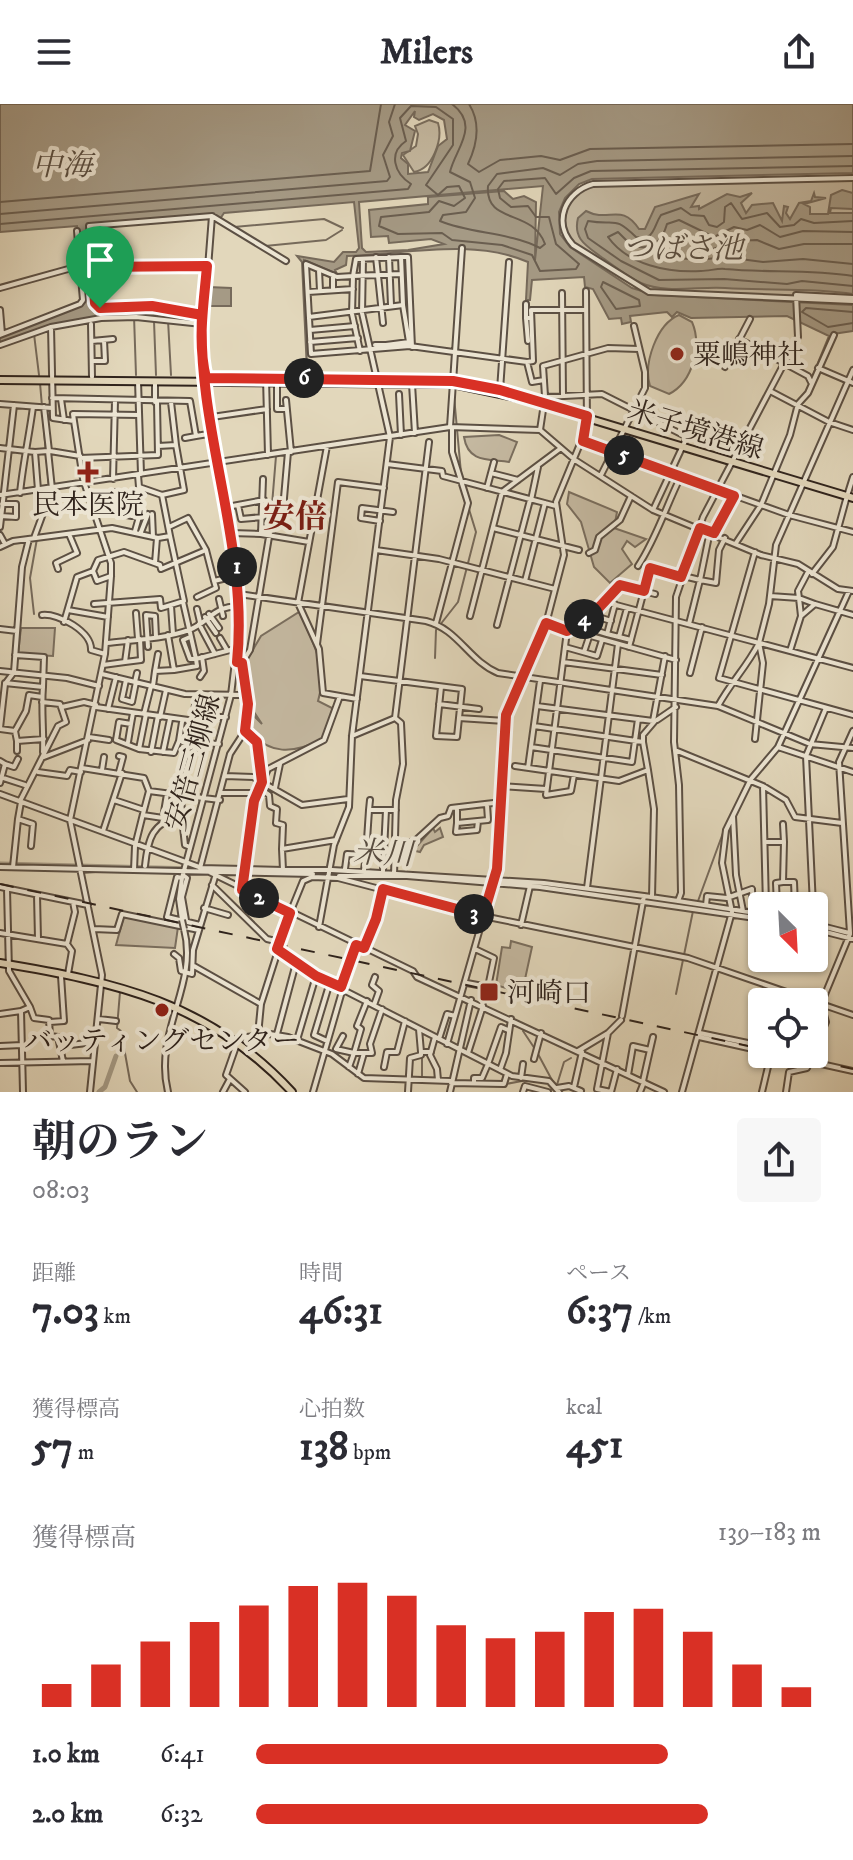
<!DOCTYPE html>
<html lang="ja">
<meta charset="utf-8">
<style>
body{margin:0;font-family:"IM FELL DW Pica","Noto Serif JP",serif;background:#f7f7f7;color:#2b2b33;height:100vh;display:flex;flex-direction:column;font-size:30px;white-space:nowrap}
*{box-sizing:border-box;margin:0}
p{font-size:26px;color:#7c7c81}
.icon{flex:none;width:44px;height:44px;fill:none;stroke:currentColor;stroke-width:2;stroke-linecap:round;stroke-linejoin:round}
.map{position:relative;height:988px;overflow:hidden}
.drawer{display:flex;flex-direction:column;background:#fff;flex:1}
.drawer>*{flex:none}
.needle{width:52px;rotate:156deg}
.buttons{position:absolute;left:748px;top:788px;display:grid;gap:16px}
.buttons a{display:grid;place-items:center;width:80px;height:80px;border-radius:8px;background:#fff;box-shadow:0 2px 6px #0004;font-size:40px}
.pin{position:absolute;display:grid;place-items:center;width:68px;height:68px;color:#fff;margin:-82px -34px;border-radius:50% 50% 50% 0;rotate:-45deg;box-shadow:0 0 8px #0007}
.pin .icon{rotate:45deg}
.km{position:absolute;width:40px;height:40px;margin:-20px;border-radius:50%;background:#222;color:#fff;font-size:22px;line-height:40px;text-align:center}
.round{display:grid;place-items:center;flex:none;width:84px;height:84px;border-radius:8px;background:#f7f7f7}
.head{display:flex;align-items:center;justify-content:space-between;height:136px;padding:0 32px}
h1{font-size:44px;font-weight:700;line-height:60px}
.figures{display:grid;grid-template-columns:repeat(3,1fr);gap:12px;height:136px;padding:8px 32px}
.figures div{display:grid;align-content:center}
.figures b{font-size:40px;font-weight:700}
.figures small{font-size:22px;font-weight:400}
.figures p{font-size:22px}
.chart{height:224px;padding:16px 32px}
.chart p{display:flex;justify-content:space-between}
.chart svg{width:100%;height:144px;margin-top:8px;stroke:#d93025;stroke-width:6}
ul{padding:0 32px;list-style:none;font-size:26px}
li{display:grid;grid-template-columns:128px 96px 1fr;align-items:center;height:60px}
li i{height:20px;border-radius:10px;background:#d93025}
header{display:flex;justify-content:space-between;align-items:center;height:104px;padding:0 32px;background:#fff;font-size:36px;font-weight:700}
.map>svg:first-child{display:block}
.green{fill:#c4b8a0;stroke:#7a6e5e;stroke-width:2}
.water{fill:#a59a85;stroke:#766a5b;stroke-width:2;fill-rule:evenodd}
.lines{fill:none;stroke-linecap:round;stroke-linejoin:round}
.shore{stroke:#6a5e50;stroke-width:2}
.stream{stroke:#766a5b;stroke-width:2}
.river{stroke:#a59a85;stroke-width:5}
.minor-casing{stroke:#5c5044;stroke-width:8}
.major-casing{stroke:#2f231c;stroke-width:10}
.minor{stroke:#ece5d3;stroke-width:4}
.major{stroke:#e2d7bb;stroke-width:6}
.rail{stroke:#2f231c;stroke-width:2;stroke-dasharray:14 14;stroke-linecap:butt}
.minor-bridge-casing{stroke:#5c5044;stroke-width:8;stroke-linecap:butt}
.minor-bridge{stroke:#ece5d3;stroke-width:4}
.route-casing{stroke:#fff;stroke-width:16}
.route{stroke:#d93025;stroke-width:10}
.poi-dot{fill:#8f2418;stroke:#ece5d3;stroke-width:3}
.labels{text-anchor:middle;stroke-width:8;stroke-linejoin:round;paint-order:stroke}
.poi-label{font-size:28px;fill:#2f231c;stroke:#ece5d3;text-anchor:start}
.street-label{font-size:28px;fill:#2f231c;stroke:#ece5d3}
.water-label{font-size:30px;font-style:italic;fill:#584d41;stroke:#ece5d3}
.quarter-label{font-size:32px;font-weight:bold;fill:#7a1f14;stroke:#ece5d3}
</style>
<header><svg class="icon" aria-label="menu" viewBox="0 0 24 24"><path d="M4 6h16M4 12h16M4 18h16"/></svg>Milers<svg class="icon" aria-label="share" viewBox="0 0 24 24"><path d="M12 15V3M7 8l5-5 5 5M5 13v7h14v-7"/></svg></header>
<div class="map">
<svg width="853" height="988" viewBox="0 0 853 988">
<rect width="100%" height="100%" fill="#e2d7bb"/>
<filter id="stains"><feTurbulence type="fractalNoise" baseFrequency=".0025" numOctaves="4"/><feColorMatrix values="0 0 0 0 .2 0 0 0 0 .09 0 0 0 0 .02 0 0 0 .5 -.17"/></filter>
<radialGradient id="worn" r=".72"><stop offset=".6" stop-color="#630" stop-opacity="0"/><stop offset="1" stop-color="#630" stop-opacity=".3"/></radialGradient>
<path class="green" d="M429,16L438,19C443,35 433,65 414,68L403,51L416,42L418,30L415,22Z
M853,75V193L816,189L788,192L649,187L576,143L565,129L564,110L571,94L591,81Z
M679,211L692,218C702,241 693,278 669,290L650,282C643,259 657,220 679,211Z
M499,331L517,338L509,358C489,355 468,359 464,333Z
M569,388L617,408L614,424L646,435L635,443L627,437L622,445L632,460L610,479L594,463L581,418L567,400Z
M299,508C313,536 328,566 318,597L334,605L323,635C293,650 269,652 247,624L249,607L262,620L250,602L245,559L261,532Z
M21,524H55L53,552L18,550Z
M433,724L435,728L440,724L443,733L424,741L420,748L400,743L417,742Z
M124,812L178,823L175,844L116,841Z
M511,837L532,843L522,889L496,881L502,843L510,844Z"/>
<path class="water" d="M0,0H853V69L592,75L579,80L565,94L559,108L560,130L570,143L632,184L655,191L853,201V227L833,230L813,271L829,232L787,212L691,214L677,208L672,213L667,208L630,212L631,218L622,220L621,214L609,215L593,185L585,183L584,173L532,176L530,196H526L528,158C473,134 406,150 347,152L346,161L335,166L337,170L304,156L307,267L302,158L297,152L334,158L343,148H356L359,144L354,98L224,109L220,115L212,110L88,121L94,201L100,206L153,204L197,212L200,225L197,218C123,207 71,215 0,239V233L81,201L84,196L77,122L0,128ZM415,7L414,13L419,16L433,10L444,16L447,35L438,42L428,68L408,70V60L401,54L402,49L410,47L415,27L405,21ZM543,82L535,156L536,98L524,92L513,95L504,87L428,93V100L369,106L371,133L388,132L389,139L431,135L444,140L408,146L366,148L362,144L359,98Z
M842,86L853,89V105L831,104L830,109H853V190C810,183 766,187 725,184C700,182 666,190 641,179C626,172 613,161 600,152C585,141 573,134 578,114L586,107C609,119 621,98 639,125H645L655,103L699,90L691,103L699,102V105L727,90L740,93L752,89L741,99L746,109L752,101L773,99L782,117L784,102L788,103L786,109L790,115L799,99L811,97L814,89L815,93L826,94L804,100L810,103V110H828L831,91Z
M208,183L231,184V202H208Z"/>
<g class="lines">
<path class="shore" d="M452,0C481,22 455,45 450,68L470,78L475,94L466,108L443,111L440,117C471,130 509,128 540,144L545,140C532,104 485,121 488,82L497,70L543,64L560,71L578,60L597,57L853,52
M469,0C481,19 477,41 468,60L479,68L500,56L541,52L560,56L590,45L853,40
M0,98L370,67L381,0
M0,110L387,77L390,73L383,51L393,32L389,18L395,0
M853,117L814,119L801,115L794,121L780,123L767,109L742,115L731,99L725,103L724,118L717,123L709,121L704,112L691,111L681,104L661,111C653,123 655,137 636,133C613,111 617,122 588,117L585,125L588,134L621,157L659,176L724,175L787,180L802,177L853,182
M0,120L408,85L411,80C394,69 388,49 406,37L400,14L411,2L436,3L453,15V41L426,81L438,91L447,83L459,82L465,94L454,102L439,97L429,108L381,113L379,122L398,130L442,129L452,136L502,141L532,151L540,167L576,165L579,160L556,140L549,113H536L528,102L511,103L500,94L498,85L504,77L545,74L556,90L574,74L591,67L853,62
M853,128L803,127L780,133L760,121L747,126L734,123L714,133L679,116L667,120C662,138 651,148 631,141L618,128L608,133C628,161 668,169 701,167C709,167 718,164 725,165C768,169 810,165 853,172
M853,140H804L779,145L757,136L737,137L713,145L679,130L666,149L670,153L698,156L725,153L763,158L803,155L853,160
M603,178L639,196L640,202L616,205L601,183Z
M853,208L806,204L802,208L828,223L853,219"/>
<path class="stream" d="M234,123L324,115L343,124
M265,142L326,136L342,126
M134,212L136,271
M168,216L171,271
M154,217L156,271
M34,230L39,271
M199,238V225
M40,279L49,384
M136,281L137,322
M268,281L269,307
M454,292L461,369
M271,413L276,352
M34,510L30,474L38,429
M435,554L436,526L458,498L476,428L468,402
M83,769L108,767
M698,797L723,729
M120,888L117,924L121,927L130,977L137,988
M676,890L693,807
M523,927L535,945
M538,950L553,978
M422,952V973
M506,980L527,976
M556,984L564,958L571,954"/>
<path class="river" d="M0,760L195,765
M309,769H355
M532,780L693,801
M99,988L105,983L116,952"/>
<g class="minor-casing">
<path id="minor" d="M853,74L593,80C565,88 552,118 573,141L649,188L853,197
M376,153L383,219
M389,153L391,201
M401,153H408L412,243
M92,163L207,162
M319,166L320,187
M333,171V186
M0,184L79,162
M308,188L353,185
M562,189L563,292
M526,200V214
M0,206L2,230
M202,211L152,202L100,204L95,199L89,122L212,112L286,157
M309,213L403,201L401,153L356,155L353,172L337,173L306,160L311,250L410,242L527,258
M91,220L92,273
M51,223L101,214L136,213L202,220
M310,226L355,222
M0,231L80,200L83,196L77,127
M739,235L808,272L811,278
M92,237L113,235
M528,237L526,214H530
M310,238L358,234
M0,241L51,223L53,314L74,317L83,375L111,459V472L105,550L70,716L102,871L90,988
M375,241H386
M386,244V241L409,238L403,201
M360,247L352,210L353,172L401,170
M92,257H105L104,236
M725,263L750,215
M818,264L853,279
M308,268V274
M266,274L268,351
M544,276L532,278L527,258L533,257L531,206H586
M138,277L141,370
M277,279V305H286
M412,280L415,329
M500,286L509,158
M770,287L829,318L853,326
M399,290L401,331
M545,292L543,262L608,244L639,245
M52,294L190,297L196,332L214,329
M61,295L64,316
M286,296L291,348
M155,298V277
M0,300L52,304
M44,303L49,347
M212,313L267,305
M74,317L73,310L139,311
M450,323L462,144
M540,326L545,293L602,290L687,333L653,406
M185,334L196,332
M583,337L789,411L853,428
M158,342L176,341L171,298
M327,342L298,499L319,545L323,589L357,595
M0,344L35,348L38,386
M50,347L80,352
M80,354L158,351L157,298
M387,360L442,367L443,372L556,402
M491,369L494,358
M601,371L645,284V268L634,222
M113,375L115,297
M263,375L261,430L309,438
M487,384L491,369L518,376
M20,389C23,359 29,333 33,303
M848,389L853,373
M124,390L121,410L132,412L137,393
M0,391L450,323L540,326L575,356L653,406L761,451L798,460L838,485L853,487
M162,391L184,386L176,341
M91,395L113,388L137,393L140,383
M531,396L538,363
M238,401L241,415L263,413
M227,403L264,396
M152,410L153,433
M1,412L16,413V400H2
M380,417L361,414L362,404L393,408
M0,423L14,301
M169,423L188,414L206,446
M493,424L579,446
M135,427L141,406
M710,427L700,476L716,479L719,446L725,434
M141,428L148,410
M714,428L734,392
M231,429L261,430
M0,431L5,440
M34,434L52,385L48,347L35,348
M736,439L761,401L790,331L798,300L808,289L834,231
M0,443L13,437L112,424L158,434L170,432L162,391L139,383L138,371
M376,446L439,455L555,485
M755,448L719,574L853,611
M589,449L595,446L599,433L620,416L631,392
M155,459L157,434
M638,462C657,433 666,402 681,372
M58,465L56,459L77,449L69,430
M93,467L98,456L124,448L160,461L161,465L206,446L214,477L227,474L238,478
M808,468L798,487L799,494L815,500
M812,470L833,443L847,392
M525,477L545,399
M239,490L426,517C458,525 469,557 498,569L718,602L810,640L853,644
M770,492L799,494L801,512
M197,493L216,484L214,477
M219,495L223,512
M183,498L196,555L238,544
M605,498L759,539C746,564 731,578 718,602
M94,500L160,495L161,504L184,497L170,432
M171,502L173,530
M197,505L200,518
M68,506L108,513
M136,509L138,535
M209,510L219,524
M42,511C59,509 92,528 91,546L105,550
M592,511L611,517
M470,512L502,388L561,344
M205,513L216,529
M64,518L77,473L93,467L97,477L111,472
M436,519L468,399L452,348V323
M199,520L215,550
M548,520L676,556
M575,520L607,530L615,500
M497,521L530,396
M0,525L17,527
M607,530L631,536
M619,533L627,504
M220,534L227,546
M107,539C134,536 164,535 189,526C210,518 211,503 239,502
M760,539L853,564
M317,540L338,378L384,384
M148,543L146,511L155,512L156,533
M565,543L597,552L602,536
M629,543L650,464L700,476L689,520
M790,547L801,512L815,500L853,511
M584,548L589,533
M158,550L155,567L174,566L168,531
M125,558L141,556L140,535
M563,558L662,571
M103,561L125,558L128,536
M174,566L197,562L196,555H190L183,536L190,533
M0,567L67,574L99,582
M690,569L702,523
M102,570L185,590L247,591
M360,572L462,585L457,633L436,632L441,583
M200,573L204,567L202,553
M126,576L122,595L132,598L136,578
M135,578L137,569
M5,579L43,583L44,553L15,551
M153,582L155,567
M43,583C41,606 44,626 43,648
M439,600L479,605
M200,602L203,613H226
M537,602L653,617L665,552
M62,603L84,598L96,601
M96,603L188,616L198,639L219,640
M108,605L116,573
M133,609L131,620L119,618L116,636L139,645
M144,610L151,582
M146,610L139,645L174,649L179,637
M194,610L196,591
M160,613L166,586
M459,614L505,617
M657,616L676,603
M182,618L179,637L195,636
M0,624L5,580L14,568L22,463L29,435
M0,625L15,627L26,607L29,591L42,593
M15,627L17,637L44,635
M246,627L257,638L259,675
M352,632L395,614
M89,633L109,636
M755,635L763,559L759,539L769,500L776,441L853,266
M17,637V647
M128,638L131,620
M643,638V631L655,617
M531,643L632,658L638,615
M778,643L853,668
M675,646L763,682L786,696L795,713L842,719
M151,648L158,612
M163,648L170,615
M119,652L123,653L119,668
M44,653L88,636
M0,657L5,660L0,679
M5,660L14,663L18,655
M515,662L619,677L648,666L643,638L534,622
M82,664L144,674L149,687L187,692L188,688
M528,664L540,577
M102,666L104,653
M648,666L654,705L652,793
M38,668L67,672L70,666L81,668
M574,671L571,687L546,691L567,527L592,511L620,481L655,490
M225,672L253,673L302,701L348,695
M0,673L25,681
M502,682L546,685
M763,682L766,802
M259,684L269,691L270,702L277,705L276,719L283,721L282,745L336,736
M275,684L280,660
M222,689H255
M0,690L199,763L413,867L417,873L664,988
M187,692L220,696
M114,696L144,706L149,687
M20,697L58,622L66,618L60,600L42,598
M457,704V719L488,716L487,701
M369,706L370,696
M143,711L163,714L167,690
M733,712L736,771L743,807
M18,715L21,698
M457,719L456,728L477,726L478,717
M103,727L122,669
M766,738H784L783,720
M190,743L185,741C180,699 177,677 198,639
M395,744L416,736L440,714L448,712L451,704L502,698
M282,745L283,766L200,764L230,650L245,627L248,600L242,559L250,546L272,415L282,417L288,348
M366,751L369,706H396
M145,762C148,733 152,721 181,709
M0,763L313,770
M13,763L18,715L33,720L31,742
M345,765L347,750L366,751L364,766
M134,766L135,742L144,706
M283,766H332
M332,766L544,779L644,792
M383,767L386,706
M183,771L187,774L182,793L186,816
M339,772H407L540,783L762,815
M394,772L396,696L403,660L401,619L395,614L429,338
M182,774L177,773L167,813L200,821
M783,778H794L795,802
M212,781L267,835L280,838
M0,783L88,801
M587,784L618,540
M7,785L9,867L30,903L21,907
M242,786L254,697L268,665L324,636L340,592
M37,791L38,835
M678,797L762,810
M706,801L707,792L727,794L752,785L753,809
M777,802L776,779L783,778L784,738
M204,804L228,811
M290,809L303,777L312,773L338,774L483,812L688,854L853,911
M182,816L179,795L182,774L231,591L239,524L236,457L201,254L212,112
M814,820L849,829
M521,821L530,782
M319,823L334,741L349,703L352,632L390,333L362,209L363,155
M814,823L806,652L826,604
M94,825L117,826L122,810L199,826
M814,825L853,835
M0,829L67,840L72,847L68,870
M850,829L839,658L853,627
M67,840L75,808L73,798
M364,844L376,815L383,786
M277,845L316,872L512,972L549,977L559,988
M174,850L179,854L181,867L192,870L193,846L215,773
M194,862L261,900
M467,879L488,883L494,854L475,845
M341,883L356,841
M367,897L357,922L361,925L354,949H372L370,940L382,905
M374,901L379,887L372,881L375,873
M482,901L486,889
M30,903L34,914L49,916L50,932L58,933L63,957
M0,910L21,907L23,988
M455,912L497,765L506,611L541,539L564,451L556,398L587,323L586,187
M622,912L644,792L678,797L681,789L679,681L674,638L676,493L703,413L798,233L796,191L853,194
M99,915L116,917
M50,918L64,917L61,872
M419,925L421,948H431
M608,929L597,985L611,988L617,965
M700,929L762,942
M277,930L296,859
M258,931L261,900L290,809
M343,932L336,945L354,949L349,963
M435,933L430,951L437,965L438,976
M699,933L762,947
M439,935L447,910L455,912L447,940
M297,936L316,872
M327,937L314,931L330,878
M0,942L22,941
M62,942L95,938
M650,946L653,933
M814,946L826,918L821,900L850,830
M578,947L608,929L621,916
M468,949L483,902
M776,950L853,967
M797,950L811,953
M534,955L541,929
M0,959L92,957
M488,960L501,923L508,926
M384,963L387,948H397L405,917
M500,966L506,949L511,915
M358,970L364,949
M628,971L633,942L650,946L643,977
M521,974L523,960
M474,977V974H482L488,960
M451,979L504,980L507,970
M574,983L582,948
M557,984L569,982L581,987
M168,988C153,927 199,881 184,825
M223,988L230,975
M245,988L226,971L239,934L270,930L288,933L332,950L364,974L451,977
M313,988L343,884
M408,988L410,954L421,951V948
M450,988L471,896
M523,988L525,982L548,988
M640,988L644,978
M682,988L732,808L722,759L726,726L751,675L778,643L849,487
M762,988L771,950
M786,988L789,968L807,964L813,950"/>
</g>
<g class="major-casing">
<path id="major" d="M0,276L453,280L524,295L853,394
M0,859C116,878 209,898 292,988"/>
</g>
<use href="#minor" class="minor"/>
<use href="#major" class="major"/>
<path class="rail" d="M0,780L762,945
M786,950L853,965"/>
<g class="minor-bridge-casing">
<path id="minor-bridge" d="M182,816L184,825"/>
</g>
<use href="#minor-bridge" class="minor-bridge"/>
</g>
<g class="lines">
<g class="route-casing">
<path id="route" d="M100,204L152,202L202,211C197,328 249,440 237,558L242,559L248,600L245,627L257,638L262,678L254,697L242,786L290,809L277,845L316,872L341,883L356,841L364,844L376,815L383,785L483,812L497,765L506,611L546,519L567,527L592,511L620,481L644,487L650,464L681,473L700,424L714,429L734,392L583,337L587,312L500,286L453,277L206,274C197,237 204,199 207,162L92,163L95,199L100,204"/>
</g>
<use href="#route" class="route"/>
</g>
<g class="poi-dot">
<circle cx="677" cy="250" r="8"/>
<path d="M84 356h8v8h8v8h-8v8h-8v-8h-8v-8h8z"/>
<rect x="479" y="878" width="20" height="20" rx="4"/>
<circle cx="162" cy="906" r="8"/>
</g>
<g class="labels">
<g class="poi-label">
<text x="693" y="260">粟嶋神社</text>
<text x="88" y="410" text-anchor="middle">民本医院</text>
<text x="507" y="898">河崎口</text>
<text x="162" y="946" text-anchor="middle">バッティングセンター</text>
</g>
<g class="street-label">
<text transform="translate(696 325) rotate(17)" y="10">米子境港線</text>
<text transform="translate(192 658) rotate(-75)" y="10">安倍三柳線</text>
</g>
<g class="water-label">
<text x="62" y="71">中海</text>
<text x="683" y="154">つばさ池</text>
<text transform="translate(383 749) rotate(2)" y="10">米川</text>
</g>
<g class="quarter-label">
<text x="295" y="423">安倍</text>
</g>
</g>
<rect width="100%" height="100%" filter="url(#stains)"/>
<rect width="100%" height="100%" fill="url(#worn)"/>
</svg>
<div class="buttons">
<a><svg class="needle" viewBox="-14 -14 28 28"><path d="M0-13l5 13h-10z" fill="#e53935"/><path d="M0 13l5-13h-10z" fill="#7c7c81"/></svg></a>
<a><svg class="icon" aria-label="locate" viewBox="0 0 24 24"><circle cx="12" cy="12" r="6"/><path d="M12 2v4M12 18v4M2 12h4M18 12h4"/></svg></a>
</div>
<div class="pin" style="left:100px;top:204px;background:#1e9e55"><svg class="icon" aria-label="arrive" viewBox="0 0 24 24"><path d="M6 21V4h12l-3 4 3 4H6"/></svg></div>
<b class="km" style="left:237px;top:463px">1</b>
<b class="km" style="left:259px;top:794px">2</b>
<b class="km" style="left:474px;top:810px">3</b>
<b class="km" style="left:584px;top:515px">4</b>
<b class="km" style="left:624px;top:351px">5</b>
<b class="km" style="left:304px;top:274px">6</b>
</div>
<section class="drawer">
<div class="head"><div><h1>朝のラン</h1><p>08:03</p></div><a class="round"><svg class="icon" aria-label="share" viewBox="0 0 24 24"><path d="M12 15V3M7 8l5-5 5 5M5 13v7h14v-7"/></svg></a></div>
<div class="figures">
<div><p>距離</p><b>7.03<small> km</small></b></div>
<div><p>時間</p><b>46:31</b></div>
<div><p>ペース</p><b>6:37<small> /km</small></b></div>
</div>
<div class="figures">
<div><p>獲得標高</p><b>57<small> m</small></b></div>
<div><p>心拍数</p><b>138<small> bpm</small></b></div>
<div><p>kcal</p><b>451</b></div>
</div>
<div class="chart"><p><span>獲得標高</span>139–183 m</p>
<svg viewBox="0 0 160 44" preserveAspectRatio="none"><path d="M5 44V37M15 44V31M25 44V24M35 44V18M45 44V13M55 44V7M65 44V6M75 44V10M85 44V19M95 44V23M105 44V21M115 44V15M125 44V14M135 44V21M145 44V31M155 44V38"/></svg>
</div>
<ul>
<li><b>1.0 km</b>6:41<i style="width:73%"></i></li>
<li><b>2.0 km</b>6:32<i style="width:80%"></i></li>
</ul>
</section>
